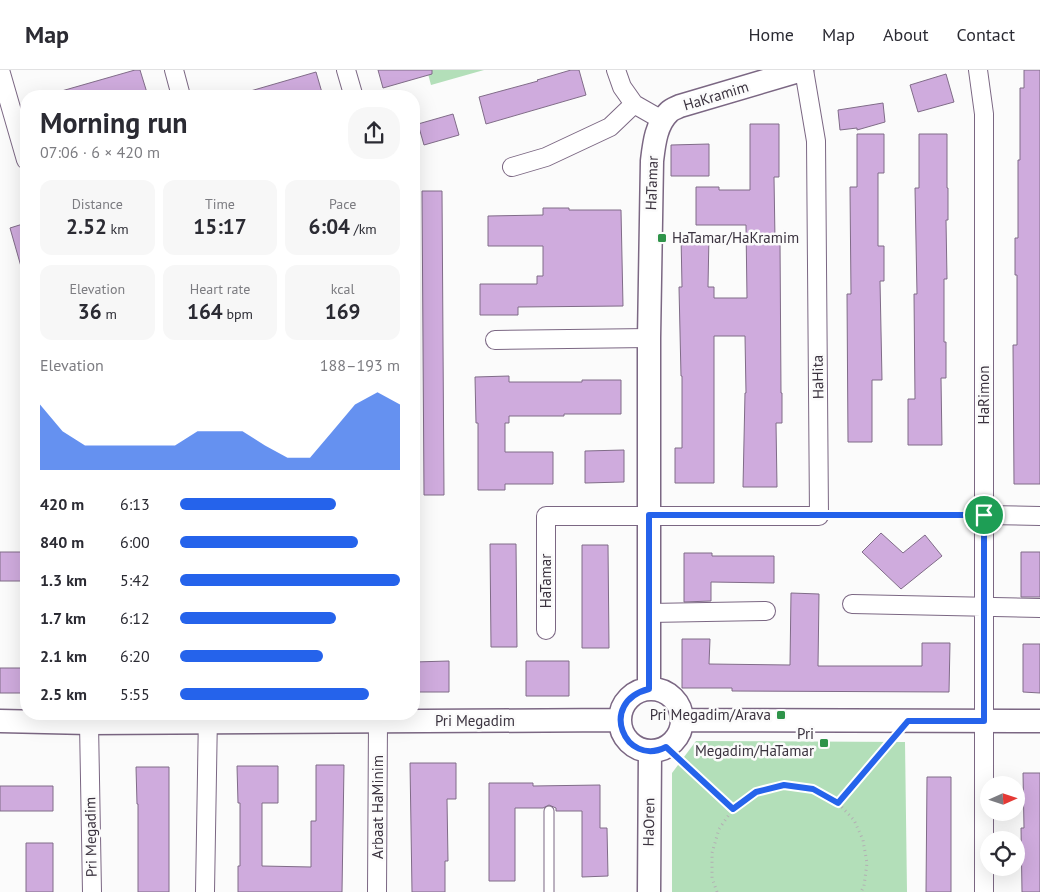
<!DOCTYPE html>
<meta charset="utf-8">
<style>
body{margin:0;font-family:"PT Sans",sans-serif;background:#f7f7f7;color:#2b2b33;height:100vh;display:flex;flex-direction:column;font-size:19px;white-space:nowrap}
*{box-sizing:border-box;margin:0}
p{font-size:16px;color:#7c7c81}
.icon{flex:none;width:28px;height:28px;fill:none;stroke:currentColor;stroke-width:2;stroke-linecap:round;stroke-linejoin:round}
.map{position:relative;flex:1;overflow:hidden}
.panel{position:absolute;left:20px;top:20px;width:400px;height:630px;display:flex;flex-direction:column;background:#fff;border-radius:20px;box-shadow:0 5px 20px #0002}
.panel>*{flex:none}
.needle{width:32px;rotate:87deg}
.controls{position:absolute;left:980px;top:706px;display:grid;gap:10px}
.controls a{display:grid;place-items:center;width:45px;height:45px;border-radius:50%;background:#fff;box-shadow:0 5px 20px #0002;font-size:25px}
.pin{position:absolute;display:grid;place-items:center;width:42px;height:42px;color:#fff;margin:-21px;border:2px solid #fff;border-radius:50%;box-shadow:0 1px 5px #0007}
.round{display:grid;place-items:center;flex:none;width:52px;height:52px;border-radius:20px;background:#f7f7f7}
.head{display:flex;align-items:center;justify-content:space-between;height:85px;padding:0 20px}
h1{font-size:28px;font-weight:700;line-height:38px}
.figures{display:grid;grid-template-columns:repeat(3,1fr);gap:8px;height:85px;padding:5px 20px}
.figures div{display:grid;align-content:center;border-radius:12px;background:#f7f7f7;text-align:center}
.figures b{font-size:21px;font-weight:700}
.figures small{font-size:14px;font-weight:400}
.figures p{font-size:14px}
.chart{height:140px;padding:10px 20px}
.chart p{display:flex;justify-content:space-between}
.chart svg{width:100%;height:90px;margin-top:5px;fill:#2563eb;opacity:.7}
ul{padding:0 20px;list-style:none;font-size:16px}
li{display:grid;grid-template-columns:80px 60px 1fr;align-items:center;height:38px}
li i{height:12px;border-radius:6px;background:#2563eb}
header{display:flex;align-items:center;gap:30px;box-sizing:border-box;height:70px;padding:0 25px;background:#fff;border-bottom:1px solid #e1e1e2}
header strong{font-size:24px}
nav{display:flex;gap:28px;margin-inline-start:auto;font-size:18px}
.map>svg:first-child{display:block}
.green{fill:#b3dfb9}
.building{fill:#cfabdd;stroke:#806c88}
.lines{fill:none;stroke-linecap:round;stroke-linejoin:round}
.service-casing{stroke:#7b6783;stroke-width:11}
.minor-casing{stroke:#7b6783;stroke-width:20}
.tertiary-casing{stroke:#7b6783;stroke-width:25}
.path{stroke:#b2afb3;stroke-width:3;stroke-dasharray:1 4;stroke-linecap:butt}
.service{stroke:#fff;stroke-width:9}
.minor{stroke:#fff;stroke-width:18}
.tertiary{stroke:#fff;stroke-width:22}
.route-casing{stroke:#fff;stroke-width:10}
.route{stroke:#2563eb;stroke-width:6}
.poi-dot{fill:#2e9349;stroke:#fbfbfb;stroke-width:2}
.labels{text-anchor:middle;stroke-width:5;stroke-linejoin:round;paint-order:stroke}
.street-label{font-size:15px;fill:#3b333f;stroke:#fbfbfb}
.poi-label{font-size:15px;fill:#3b333f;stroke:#fbfbfb;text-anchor:end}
</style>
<header>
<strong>Map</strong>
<nav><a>Home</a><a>Map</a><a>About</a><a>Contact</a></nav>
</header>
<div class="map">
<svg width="1040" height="822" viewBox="0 0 1040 822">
<rect width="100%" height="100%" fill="#fbfbfb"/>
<path class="green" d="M427,0H484L431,15Z
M696,671L905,672L907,822H672V703Z"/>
<path class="building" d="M135,0H140L148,26H58V22Z
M378,0H432V4L383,18Z
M571,0H579L586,25L486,54L479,27L538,11L537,10Z
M1024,0H1040V414H1014L1013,275H1017V205H1015V168H1018V90H1020V18H1024Z
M316,2L323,26H248L247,22Z
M946,4L954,32L918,42L910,15Z
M883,33L885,52L857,60V58L840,60L838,40Z
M453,44L459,65L424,75L418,54Z
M750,54H779V107H774L775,170H780L781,323H782V353H776L777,417H743L745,323H746L745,266H714V413H675V378H682V306H681L679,217H682L681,165H709L708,217H714V228H747L746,155H696V117H719V120H750Z
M857,64H884V103H878V176H884V211H880L882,310H872V372H848L847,224H851L850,117H857Z
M919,64H947V118H948V150H946L947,209H944V272H946V308H941L942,375H908V329H915L914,224H917L915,118H919Z
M709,74V106H671V75Z
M422,121H442L444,425H424Z
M543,138H569V140H621L623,236L518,237V245H480V214H537V206H543V176H488V146L543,145Z
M26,153V199L22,200L10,158Z
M509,306V312H582V310H621V344H564V346H509V353H505V382H553V414H505V420H478V353H476L475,307Z
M624,380V412L585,413V381Z
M881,463L903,483L925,465L942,486L901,519L862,482Z
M490,474H516L517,577H491Z
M582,475H608L609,578H582Z
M0,482H26V511H0Z
M1021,482H1040V527H1021Z
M684,483H712V486H774V513L711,512V531L684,532Z
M791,523L819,524L818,596H922V573H950L949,622L732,621V618H682V569H710L709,594L790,595Z
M1023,574H1040V623L1023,622Z
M449,591V622H414V592Z
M526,591H569V626H526Z
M0,598H26V623H0Z
M410,693H456V729H447L448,791H445V822H412Z
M316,695H344L342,822H238V796H240V733H238L237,696H278V733H262V796L311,797V751H316Z
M136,697H169V822H138V734H137Z
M1023,703H1040V822H1022L1021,758H1024Z
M927,707H951V822H926Z
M489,713H533V716L600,715V758H607L608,806L582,807V741H556V738L549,735L543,738H515V811H489Z
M0,716H53V741H0Z
M26,773H53V822H26Z"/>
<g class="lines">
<g class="service-casing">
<path id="service" d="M549,822V741"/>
</g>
<g class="minor-casing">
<path id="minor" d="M0,0L26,90
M174,0L181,26
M346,0L353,24
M616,0L622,17L634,34L662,50
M978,0L984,44V822
M512,97L546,87L610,57L634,34
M495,270L649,268
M984,445L1040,446
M852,534L1040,538
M649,543L766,541
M546,560V446H819L816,71L804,0
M89,653L92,822
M205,822L208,644
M377,822L378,651"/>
</g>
<g class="tertiary-casing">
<path id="tertiary" d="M649,619V268L652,91C654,74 656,54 669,42C672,39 676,38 680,36L802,0
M620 650a31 31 0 1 1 62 0a31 31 0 1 1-62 0Z
M682,650L1040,651
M0,651L89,653L620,650
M649,822L650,681"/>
</g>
<path class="path" d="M837,446L966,445
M671,682L733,739
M838,733L891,671
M717,822L712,808V783L719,759L733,739L757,722L784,715L813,719L838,733L854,750L863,770L867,793L864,816L861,822"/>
<use href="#service" class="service"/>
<use href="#minor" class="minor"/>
<use href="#tertiary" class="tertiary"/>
</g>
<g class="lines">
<g class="route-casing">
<path id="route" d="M649,445H984V651H908L838,733L813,719L784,715L756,722L733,739L666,677C625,698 597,632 649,619Z"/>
</g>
<use href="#route" class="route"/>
</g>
<g class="poi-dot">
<rect x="657" y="163" width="10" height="10" rx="2.5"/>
<rect x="776" y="640" width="10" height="10" rx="2.5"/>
<rect x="819" y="668" width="10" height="10" rx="2.5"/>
</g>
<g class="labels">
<g class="street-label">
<text transform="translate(716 26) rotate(-17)" y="5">HaKramim</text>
<text transform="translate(652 113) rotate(-88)" y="5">HaTamar</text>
<text transform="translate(818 307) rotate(-91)" y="5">HaHita</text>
<text transform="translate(984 325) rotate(-90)" y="5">HaRimon</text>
<text transform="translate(546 511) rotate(-90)" y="5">HaTamar</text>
<text x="475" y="656">Pri Megadim</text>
<text transform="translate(378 737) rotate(-90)" y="5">Arbaat HaMinim</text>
<text transform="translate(649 752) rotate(-89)" y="5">HaOren</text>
<text transform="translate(91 767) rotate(-91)" y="5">Pri Megadim</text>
</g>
<g class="poi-label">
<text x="672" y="173" text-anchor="start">HaTamar/HaKramim</text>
<text x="771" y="650">Pri Megadim/Arava</text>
<text x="814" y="669">Pri<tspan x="814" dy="17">Megadim/HaTamar</tspan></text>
</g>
</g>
</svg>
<div class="controls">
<a><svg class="needle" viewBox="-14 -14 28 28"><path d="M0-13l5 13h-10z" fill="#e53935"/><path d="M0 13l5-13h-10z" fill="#7c7c81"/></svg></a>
<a><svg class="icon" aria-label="locate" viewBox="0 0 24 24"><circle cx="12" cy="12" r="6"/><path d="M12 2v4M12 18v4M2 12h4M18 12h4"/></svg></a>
</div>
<div class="pin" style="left:984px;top:445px;background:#1e9e55"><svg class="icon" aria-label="arrive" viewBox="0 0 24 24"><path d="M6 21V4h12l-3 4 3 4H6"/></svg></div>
<section class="panel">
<div class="head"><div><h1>Morning run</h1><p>07:06 · 6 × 420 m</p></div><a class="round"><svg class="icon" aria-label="share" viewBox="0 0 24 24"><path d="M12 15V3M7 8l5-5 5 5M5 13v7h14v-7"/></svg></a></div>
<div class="figures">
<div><p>Distance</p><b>2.52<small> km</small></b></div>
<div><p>Time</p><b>15:17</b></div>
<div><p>Pace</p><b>6:04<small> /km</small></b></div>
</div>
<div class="figures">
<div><p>Elevation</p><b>36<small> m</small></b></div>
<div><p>Heart rate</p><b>164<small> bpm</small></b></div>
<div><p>kcal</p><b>169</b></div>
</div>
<div class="chart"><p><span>Elevation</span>188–193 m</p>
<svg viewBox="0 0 160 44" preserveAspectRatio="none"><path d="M0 44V12L10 25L20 32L30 32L40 32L50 32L60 32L70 25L80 25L90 25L100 32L110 38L120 38L130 25L140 12L150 6L160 12V44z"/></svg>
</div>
<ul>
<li><b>420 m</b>6:13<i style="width:71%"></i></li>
<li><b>840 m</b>6:00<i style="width:81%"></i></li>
<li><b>1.3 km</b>5:42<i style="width:100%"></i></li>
<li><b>1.7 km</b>6:12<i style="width:71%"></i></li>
<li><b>2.1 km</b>6:20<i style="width:65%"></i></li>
<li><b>2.5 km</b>5:55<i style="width:86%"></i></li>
</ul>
</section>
</div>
